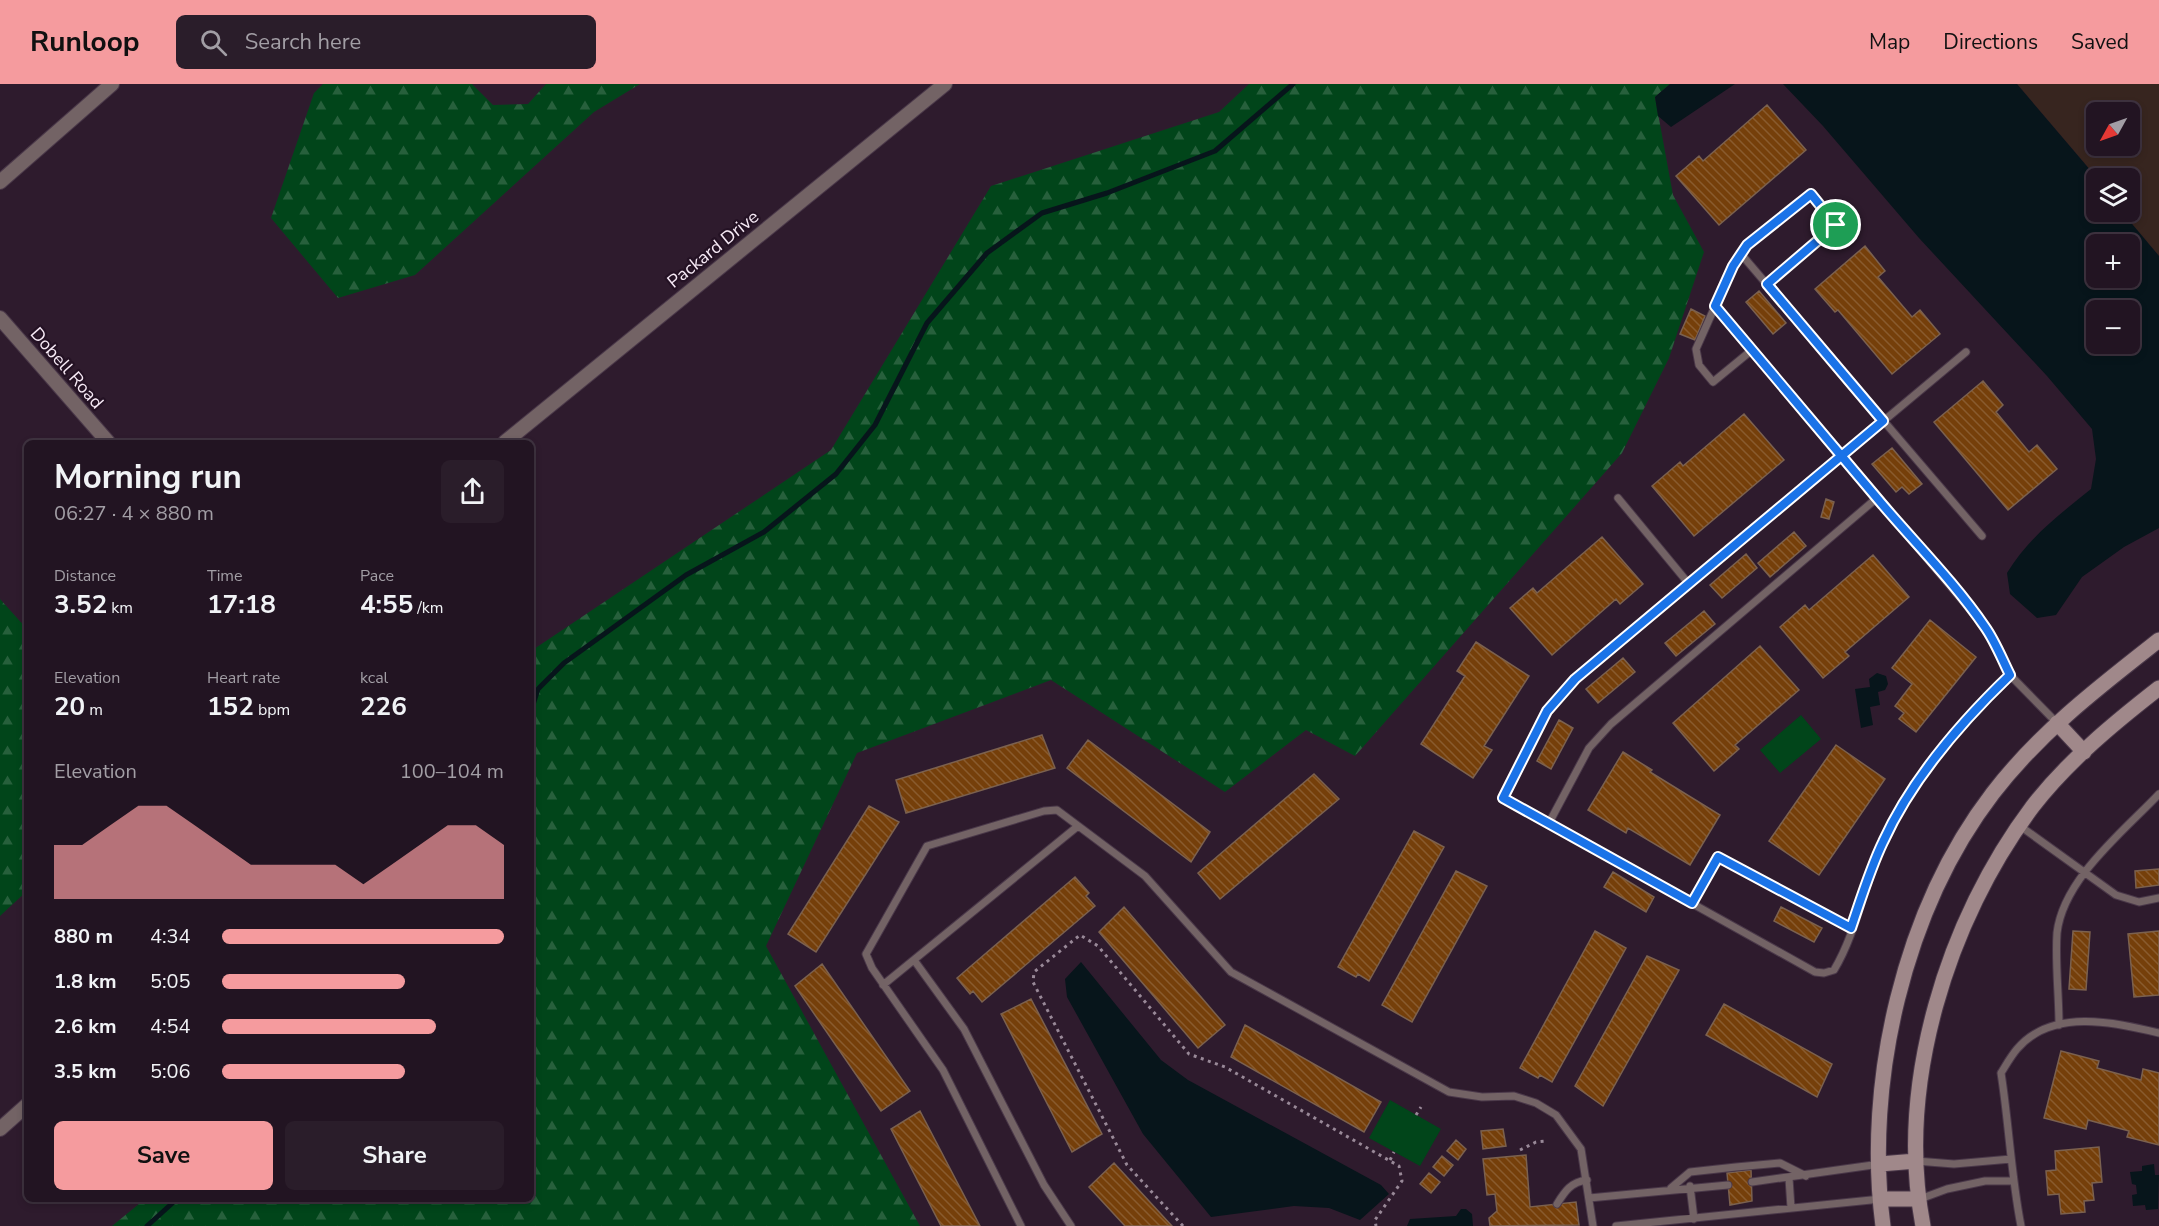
<!DOCTYPE html>
<meta charset="utf-8">
<style>
body{margin:0;font-family:"Nunito Sans",sans-serif;background:#2a1d2a;color:#f1f3f6;height:100vh;display:flex;flex-direction:column;font-size:22px;white-space:nowrap}
*{box-sizing:border-box;margin:0}
p{font-size:20px;color:#a29ea5}
.icon{flex:none;width:33px;height:33px;fill:none;stroke:currentColor;stroke-width:2;stroke-linecap:round;stroke-linejoin:round}
.map{position:relative;flex:1;overflow:hidden}
.panel{position:absolute;left:24px;top:356px;width:510px;height:762px;display:flex;flex-direction:column;background:#221422;border-radius:9px;box-shadow:0 3px 9px #0003,0 0 0 2px #3f3340}
.panel>*{flex:none}
.needle{width:39px;rotate:230deg}
.fabs{position:absolute;left:2086px;top:18px;display:grid;gap:12px}
.fabs a{display:grid;place-items:center;width:54px;height:54px;border-radius:9px;background:#221422;box-shadow:0 3px 9px #0003,0 0 0 2px #3f3340;font-size:30px}
.pin{position:absolute;display:grid;place-items:center;width:51px;height:51px;color:#fff;margin:-26px;border:3px solid #fff;border-radius:50%;box-shadow:0 2px 6px #0007}
.round{display:grid;place-items:center;flex:none;width:63px;height:63px;border-radius:9px;background:#2a1d2a}
.summary{display:flex;align-items:center;justify-content:space-between;height:102px;padding:0 30px}
h1{font-size:33px;font-weight:700;line-height:45px}
.figures{display:grid;grid-template-columns:repeat(3,1fr);gap:9px;height:102px;padding:6px 30px}
.figures div{display:grid;align-content:center}
.figures b{font-size:26px;font-weight:700}
.figures small{font-size:16px;font-weight:400}
.figures p{font-size:16px}
.chart{height:168px;padding:12px 30px}
.chart p{display:flex;justify-content:space-between}
.chart svg{width:100%;height:108px;margin-top:6px;fill:#f59b9e;opacity:.7}
.cta{display:flex;gap:12px;margin-top:auto;padding:12px 30px}
.cta a{flex:1;height:69px;border-radius:9px;background:#f59b9e;color:#111;font-size:24px;font-weight:700;line-height:69px;text-align:center}
.cta a+a{background:#2a1d2a;color:#f1f3f6}
ul{padding:0 30px;list-style:none;font-size:20px}
li{display:grid;grid-template-columns:96px 72px 1fr;align-items:center;height:45px}
li i{height:15px;border-radius:8px;background:#f59b9e}
header{display:flex;align-items:center;gap:36px;box-sizing:border-box;height:84px;padding:0 30px;background:#f59b9e;color:#111}
header strong{font-size:28px}
nav{display:flex;gap:33px;margin-inline-start:auto;font-size:21px}
.search{width:420px;height:54px;background:#2a1d2a;display:flex;align-items:center;gap:15px;box-sizing:border-box;padding:0 21px;border-radius:9px;color:#a29ea5;font-size:22px}
.map>svg:first-child{display:block}
.commercial{fill:#37251f;fill-rule:evenodd}
.green{fill:#01451a}
.forest{fill:url(#forest-firs)}
.water{fill:#07151b;fill-rule:evenodd}
.lines{fill:none;stroke-linecap:round;stroke-linejoin:round}
.stream{stroke:#07151b;stroke-width:5}
.building{fill:url(#building-back-hatch);stroke:#7b614f;stroke-width:1.5}
.lane-casing{stroke:#4a3849;stroke-width:9}
.street-casing{stroke:#4a3849;stroke-width:16}
.secondary-casing{stroke:#4a3849;stroke-width:17}
.path{stroke:#998998;stroke-width:3;stroke-dasharray:3 4.5;stroke-linecap:butt}
.lane{stroke:#736365;stroke-width:7}
.street{stroke:#736365;stroke-width:14}
.secondary{stroke:#a0888a;stroke-width:15}
.route-casing{stroke:#fff;stroke-width:12}
.route{stroke:#1a73e8;stroke-width:8}
.labels{text-anchor:middle;stroke-width:4.5;stroke-linejoin:round;paint-order:stroke}
.street-label{font-size:18px;fill:#f7eaf6;stroke:#241224}
</style>
<header>
<strong>Runloop</strong>
<div class="search"><svg class="icon" aria-label="search" viewBox="0 0 24 24"><circle cx="10" cy="10" r="6"/><path d="M15 15l6 6"/></svg>Search here</div>
<nav><a>Map</a><a>Directions</a><a>Saved</a></nav>
</header>
<div class="map">
<svg width="2159" height="1142" viewBox="0 0 2159 1142">
<defs>
<pattern id="forest-firs" width="22" height="20" patternUnits="userSpaceOnUse" patternTransform="scale(1.5)"><rect width="22" height="20" fill="#01451a"/><path d="M5 1l3.5 6h-7zM16 11l3.5 6h-7z" fill="#27603c"/></pattern>
<pattern id="building-back-hatch" width="6" height="6" patternUnits="userSpaceOnUse" patternTransform="scale(1.5)"><rect width="6" height="6" fill="#753f0a"/><path d="M-1 5l2 2M0 0l6 6M5-1l2 2" fill="none" stroke="#895b2e"/></pattern>
</defs>
<rect width="100%" height="100%" fill="#2e1b2d"/>
<path class="commercial" d="M2017,0H2159V172L2122,128H2130V94H2097ZM2097,28H2130V62H2097Z"/>
<path class="green" d="M1801,631L1821,655L1780,689L1760,666Z
M1390,1016L1441,1045L1420,1082L1369,1054Z"/>
<path class="forest" d="M323,0H472L493,21L528,20L546,0H640L594,28L415,191L338,214L271,134L314,9Z
M1249,0H1670L1655,13L1673,111L1704,168L1669,274L1622,369L1355,672L1306,646L1225,708L1051,596L857,669L766,862L920,1142H112L145,1115L531,1114V567L831,366L991,102L1219,28Z
M0,515L27,545V807L0,832Z"/>
<path class="water" d="M1670,0H1735L1671,43L1658,32L1655,13Z
M1783,0H2017L2097,94V128H2122L2159,172V444L2124,463L2082,493L2056,531L2037,534L2010,510L2007,489C2029,453 2059,431 2091,405L2096,375L2092,345L2047,292L1919,154L1823,42ZM2097,160H2130V194H2097ZM2130,226V260H2097V226Z
M1877,589L1886,592L1888,600L1885,606L1878,608L1880,621L1870,623L1873,641L1861,644L1855,605L1870,603L1869,595Z
M1081,878L1161,976L1188,996L1381,1101L1389,1110L1360,1136L1329,1124L1294,1122L1211,1133L1143,1050L1067,913L1065,895Z
M2154,1080L2155,1091H2159L2158,1125L2146,1126L2145,1121L2133,1122L2132,1111L2137,1110L2136,1101L2132,1100L2130,1088L2142,1087V1082Z
M1461,1125H1466L1472,1130L1473,1142H1407L1410,1135L1456,1132Z"/>
<g class="lines">
<path class="stream" d="M531,627L538,605L564,579L686,491L764,448L836,390L875,341L927,239L987,169L1042,129L1107,109L1215,67L1293,0
M147,1142L178,1114"/>
</g>
<path class="building" d="M1767,21L1806,66L1719,141L1676,92L1699,72L1703,77Z
M1865,162L1885,187L1878,193L1912,233L1920,226L1940,250L1892,290L1838,226L1835,228L1815,205Z
M1759,207L1786,239L1773,250L1746,218Z
M1691,225L1705,232L1695,256L1680,250Z
M1983,297L2003,321L1996,328L2029,368L2037,361L2057,385L2008,426L1934,338Z
M1744,330L1784,376L1694,452L1652,402L1680,378L1683,382Z
M1892,364L1922,400L1909,410L1902,403L1896,408L1872,380Z
M1826,415L1834,418L1829,435L1821,433Z
M1794,448L1806,462L1770,493L1758,479Z
M1602,453L1643,500L1620,520L1616,515L1552,571L1510,524L1533,504L1537,509Z
M1746,470L1757,484L1722,514L1710,501Z
M1873,471L1909,513L1845,568L1849,572L1823,594L1780,543L1805,521L1809,526Z
M1704,527L1715,540L1676,572L1665,559Z
M1930,536L1976,573L1916,648L1899,635L1904,629L1895,622L1912,600L1892,584Z
M1476,558L1529,592L1484,662L1492,666L1473,694L1421,660L1465,592L1457,587Z
M1760,562L1799,606L1735,661L1739,665L1714,687L1673,639Z
M1623,574L1635,588L1598,619L1586,605Z
M1559,636L1573,644L1551,685L1537,677Z
M1042,651L1055,684L906,729L896,696Z
M1088,656L1210,748L1191,778L1067,684Z
M1836,661L1885,695L1819,791L1769,757Z
M1623,668L1652,686L1650,688L1720,731L1690,781L1628,744L1626,749L1588,726Z
M1314,690L1339,715L1220,815L1198,789Z
M869,722L899,738L816,868L788,850Z
M1414,747L1444,763L1369,897L1358,890L1356,893L1338,883Z
M2159,785V801L2136,804L2135,787Z
M1456,787L1487,802L1412,938L1382,921Z
M1613,788L1654,813L1646,828L1604,803Z
M1075,793L1089,809L1086,812L1095,822L982,918L973,907L970,910L957,894Z
M1124,823L1225,941L1198,964L1099,848Z
M1781,823L1822,844L1814,858L1774,837Z
M1595,847L1626,864L1552,998L1540,991L1538,994L1520,984Z
M2073,847L2090,848L2086,906L2069,905Z
M2159,847V911L2134,913L2128,850Z
M1647,872L1679,886L1603,1022L1575,1002Z
M822,880L910,1007L881,1027L795,902Z
M1031,915L1102,1050L1072,1068L1001,930Z
M1724,920L1832,980L1817,1013L1706,951Z
M1245,941L1381,1018L1364,1048L1231,973Z
M2061,967L2099,977L2097,984L2141,996L2143,985L2159,989V1061L2127,1053L2129,1047L2088,1036L2086,1045L2044,1034Z
M920,1027L980,1142H941L891,1045Z
M1503,1045L1506,1062L1483,1065L1481,1047Z
M1456,1056L1466,1065L1458,1076L1447,1067Z
M2099,1063L2102,1098L2092,1099L2094,1116L2084,1117L2085,1128L2061,1130L2059,1110L2048,1111L2046,1087L2056,1086L2055,1067Z
M1526,1071L1530,1123L1576,1118L1579,1141L1490,1142L1489,1134L1497,1127L1495,1110L1487,1111L1483,1075Z
M1442,1072L1453,1081L1444,1092L1433,1083Z
M1114,1079L1172,1142H1125L1089,1103Z
M1751,1086L1752,1117L1730,1121L1727,1089Z
M1429,1089L1440,1098L1431,1109L1420,1100Z"/>
<g class="lines">
<g class="lane-casing">
<path id="lane" d="M1741,170L1982,452
M1715,222L1985,543L2010,591L2057,639
M1752,266L1713,298L1699,281L1696,265L1733,182L1747,161L1811,110L1836,141L1767,200
M1966,268L1575,595L1547,627L1503,714L1815,888L1824,889L1834,886C1857,848 1864,799 1883,758C1912,694 1960,639 2010,591
M1618,414L1689,500
M1549,739L1589,664L1611,640L1877,414
M2020,742L2116,811L2139,818L2159,814
M1692,819L1718,773L1851,844
M914,876L964,945L1044,1101L1071,1142
M883,901L1078,742
M2059,941C2059,911 2055,879 2057,849C2063,795 2124,747 2159,710
M1916,1077L1954,1080L2011,1075
M1789,1094L1791,1124
M1752,1098L1880,1080
M1690,1102L1694,1135
M1671,1104L1690,1088L1736,1083L1780,1079L1806,1092
M1589,1114L1728,1101
M1920,1115L1947,1105L1985,1097H2012
M1557,1120C1565,1107 1571,1098 1587,1096
M1021,1142L943,986L872,884L866,870L927,762L1044,727L1057,726L1145,792L1231,888L1449,1008L1482,1013L1514,1012L1536,1019L1556,1031L1581,1065L1593,1142
M1616,1142L1881,1115
M2021,1142C2011,1091 2009,1040 2001,989C2006,981 2011,972 2017,965C2052,924 2114,938 2159,949"/>
</g>
<g class="street-casing">
<path id="street" d="M0,98L112,0
M0,234L108,358
M505,358L945,0
M0,1045L27,1021"/>
</g>
<g class="secondary-casing">
<path id="secondary" d="M2057,639L2084,668
M1880,1080L1916,1077
M1881,1115H1917
M1883,1142C1864,998 1904,825 1993,709C2040,648 2099,603 2159,556
M1923,1142C1896,1001 1947,836 2033,722C2068,677 2114,639 2159,604"/>
</g>
<path class="path" d="M1416,1031L1421,1023
M1520,1066L1536,1058L1547,1057
M1390,1076L1394,1068
M1183,1142L1127,1081L1033,898L1034,888L1080,851L1098,862L1189,970L1225,983L1399,1082L1402,1097L1375,1136L1376,1142"/>
<use href="#lane" class="lane"/>
<use href="#street" class="street"/>
<use href="#secondary" class="secondary"/>
</g>
<g class="lines">
<g class="route-casing">
<path id="route" d="M1836,141L1767,200L1883,337C1781,423 1678,509 1575,595L1547,627L1503,714L1692,819L1718,773L1851,844C1861,815 1870,785 1883,758C1912,694 1960,639 2010,591C2002,575 1995,557 1985,543C1955,499 1916,460 1882,420C1827,354 1771,288 1715,222L1733,182L1747,161L1811,110L1836,141"/>
</g>
<use href="#route" class="route"/>
</g>
<g class="labels">
<g class="street-label">
<text transform="translate(713 165) rotate(-39)" y="6">Packard Drive</text>
<text transform="translate(67 284) rotate(49)" y="6">Dobell Road</text>
</g>
</g>
</svg>
<div class="fabs">
<a><svg class="needle" viewBox="-14 -14 28 28"><path d="M0-13l5 13h-10z" fill="#e53935"/><path d="M0 13l5-13h-10z" fill="#a29ea5"/></svg></a>
<a><svg class="icon" aria-label="layers" viewBox="0 0 24 24"><path d="M12 4l9 5-9 5-9-5zM3 14l9 5 9-5"/></svg></a>
<a>+</a>
<a>−</a>
</div>
<div class="pin" style="left:1836px;top:141px;background:#1e9e55"><svg class="icon" aria-label="arrive" viewBox="0 0 24 24"><path d="M6 21V4h12l-3 4 3 4H6"/></svg></div>
<section class="panel">
<div class="summary"><div><h1>Morning run</h1><p>06:27 · 4 × 880 m</p></div><a class="round"><svg class="icon" aria-label="share" viewBox="0 0 24 24"><path d="M12 15V3M7 8l5-5 5 5M5 13v7h14v-7"/></svg></a></div>
<div class="figures">
<div><p>Distance</p><b>3.52<small> km</small></b></div>
<div><p>Time</p><b>17:18</b></div>
<div><p>Pace</p><b>4:55<small> /km</small></b></div>
</div>
<div class="figures">
<div><p>Elevation</p><b>20<small> m</small></b></div>
<div><p>Heart rate</p><b>152<small> bpm</small></b></div>
<div><p>kcal</p><b>226</b></div>
</div>
<div class="chart"><p><span>Elevation</span>100–104 m</p>
<svg viewBox="0 0 160 44" preserveAspectRatio="none"><path d="M0 44V22L10 22L20 14L30 6L40 6L50 14L60 22L70 30L80 30L90 30L100 30L110 38L120 30L130 22L140 14L150 14L160 22V44z"/></svg>
</div>
<ul>
<li><b>880 m</b>4:34<i style="width:100%"></i></li>
<li><b>1.8 km</b>5:05<i style="width:65%"></i></li>
<li><b>2.6 km</b>4:54<i style="width:76%"></i></li>
<li><b>3.5 km</b>5:06<i style="width:65%"></i></li>
</ul>
<div class="cta"><a>Save</a><a>Share</a></div>
</section>
</div>
